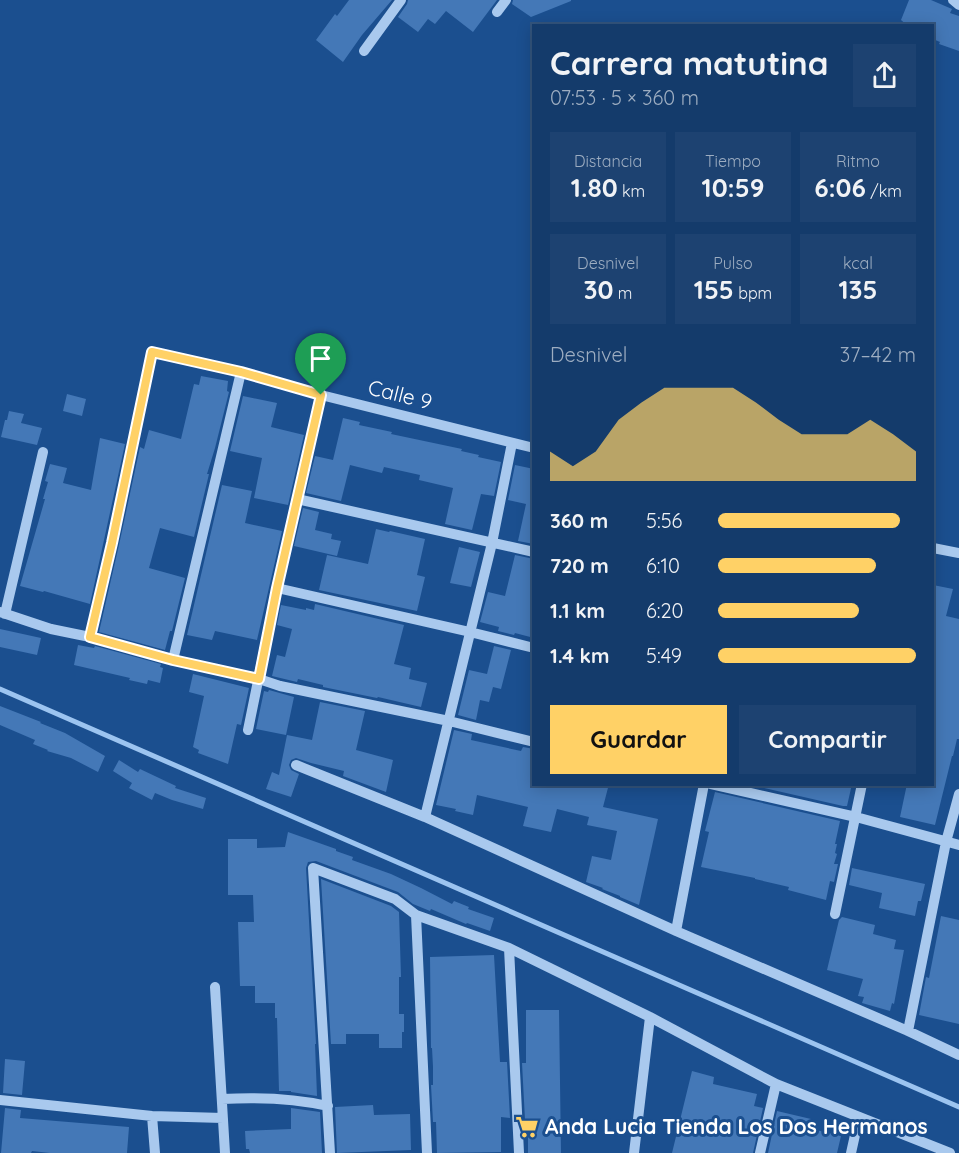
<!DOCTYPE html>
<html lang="es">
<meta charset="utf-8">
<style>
body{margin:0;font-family:Quicksand,sans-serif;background:#1d4271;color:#f1f3f6;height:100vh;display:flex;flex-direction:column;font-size:22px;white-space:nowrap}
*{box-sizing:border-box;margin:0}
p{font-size:20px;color:#9dadc1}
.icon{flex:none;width:33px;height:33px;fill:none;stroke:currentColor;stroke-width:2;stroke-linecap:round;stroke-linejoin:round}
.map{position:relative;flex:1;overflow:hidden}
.panel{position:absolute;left:532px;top:24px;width:402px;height:762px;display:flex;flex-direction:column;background:#143b6b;border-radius:0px;box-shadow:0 3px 15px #0003,0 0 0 2px #33557e}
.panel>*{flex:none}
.pin{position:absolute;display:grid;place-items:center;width:51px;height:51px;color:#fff;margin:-62px -26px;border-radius:50% 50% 50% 0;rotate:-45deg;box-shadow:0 0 6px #0007}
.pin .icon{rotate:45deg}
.round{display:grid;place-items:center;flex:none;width:63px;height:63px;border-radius:0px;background:#1d4271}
.headline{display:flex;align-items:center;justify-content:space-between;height:102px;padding:0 18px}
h1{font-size:33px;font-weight:700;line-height:45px}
.stats{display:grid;grid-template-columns:repeat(3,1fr);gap:9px;height:102px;padding:6px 18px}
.stats div{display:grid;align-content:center;border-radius:0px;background:#1d4271;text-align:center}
.stats b{font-size:26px;font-weight:700}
.stats small{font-size:16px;font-weight:400}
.stats p{font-size:16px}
.chart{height:168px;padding:12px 18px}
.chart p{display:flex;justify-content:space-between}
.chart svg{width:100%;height:108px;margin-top:6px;fill:#ffd166;opacity:.7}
.button{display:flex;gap:12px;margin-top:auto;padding:12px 18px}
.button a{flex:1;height:69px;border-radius:0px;background:#ffd166;color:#111;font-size:24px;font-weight:700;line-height:69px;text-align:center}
.button a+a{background:#1d4271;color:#f1f3f6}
ul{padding:0 18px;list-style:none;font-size:20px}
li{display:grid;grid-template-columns:96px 72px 1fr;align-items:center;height:45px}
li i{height:15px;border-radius:8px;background:#ffd166}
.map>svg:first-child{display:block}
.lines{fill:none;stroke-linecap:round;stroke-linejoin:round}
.stream{stroke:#9cc4f0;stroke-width:5}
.building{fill:#4478b7}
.minor{stroke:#a9c9ee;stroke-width:10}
.route-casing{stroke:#fff;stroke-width:12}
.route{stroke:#ffd166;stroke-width:8}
.labels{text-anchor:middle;stroke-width:6;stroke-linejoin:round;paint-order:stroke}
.street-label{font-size:21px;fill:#fff;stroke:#1b4f8f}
.poi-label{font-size:21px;font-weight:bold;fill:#fff;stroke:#1b4f8f;text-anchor:start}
</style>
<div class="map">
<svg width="959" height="1153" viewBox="0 0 959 1153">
<rect width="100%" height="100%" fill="#1b4f8f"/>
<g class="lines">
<path class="stream" d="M0,689L959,1107"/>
</g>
<path class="building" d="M349,0H392L362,35L343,62L316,40L335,14L337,16Z
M408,0H497L473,32L446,11L435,24L428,19L418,32L398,17L407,4Z
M513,0H571V1L531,17L512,4Z
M909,0H931L952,9L950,13L959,16V51L939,44L940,42L933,39V26H908L901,20Z
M201,376L228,381L227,391L229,392L215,448L207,474H209L194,537L160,528L149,568L185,578L172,631H170L165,650L99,632L119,545L140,447L144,449L149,430L181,439L194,384L199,385Z
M67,394L86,399L82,416L63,411Z
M243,396L277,403L271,427L304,435L288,505L254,498L262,458L230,451Z
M9,411L24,414L21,423L42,428L37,445L1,437L5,420H7Z
M343,418L360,422L359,425L392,432L391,434L462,449L461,451L479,455L478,457L501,462L494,496L481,494L472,530L445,524L453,488L419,480L420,475L384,467L382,473L350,465L341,501L306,493L315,456L333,460Z
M100,438L125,444L90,604L44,591L43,592L20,586L45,499H43L48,482L45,481L50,464L67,468L63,483L91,490Z
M515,465L534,469V544L518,541L526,504L508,500Z
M222,485L252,491L245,523L282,531L257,640L215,631L212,640L187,635Z
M303,508L319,512L315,530L332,534L331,539L341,541L337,556L294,546Z
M376,529L389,532L390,531L425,539L417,575L425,577L417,611L319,590L327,555L368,564Z
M459,547L480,552L471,587L450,583Z
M515,555L534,559V638L515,633L514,635L498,631L499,627L480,622L488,592L505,596Z
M933,585L953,589L946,616L959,619V739H957L953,756H952L935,825L900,817L907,784H933Z
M315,604L404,625L394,664L411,668L409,679L427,683L421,707L378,697L377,698L323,687V685L298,679L297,682L272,676L277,655L285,657L292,629L277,625L281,605L306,610V608L314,610Z
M0,629L41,638L37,655L0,647Z
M78,645L94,648L95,646L161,664L160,667L163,668L160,683L148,680L147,684L129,680L130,678L74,665Z
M494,646L511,650L501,689L493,687L489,702L480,700L476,720L458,715L469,670L487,674Z
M193,674L249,688L241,725L237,724L228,764L198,753L199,750L193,747L204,696L189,692Z
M269,690L294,697L286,735L256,729L264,691L268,692Z
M320,702L365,711L356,750L393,760L386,792L343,776L344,771L311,763L296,758L291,760L289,765L291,770L299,774L291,797L266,789L272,772L279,775L287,735L312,740Z
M0,706L41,722L40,723L65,733L105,756L98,772L71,758L47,751L48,750L33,744L35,740L0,725Z
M454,730L472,734L471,740L521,751L523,747L534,749V784H609L603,807L658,819L639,905L620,897V896L602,889L603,888L586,882L592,856L611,860L617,831L587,825L589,817L557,809L551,832L523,826L528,807L477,795L473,815L455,811L456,809L436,805Z
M119,760L138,772L140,769L176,786L175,788L206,798L203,809L172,800L155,793L152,800L129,788L132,783L113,771Z
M747,784H852L847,806H843Z
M715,792L840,821L835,844H837L835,853L837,854L834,864H838L834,882L830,881L826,900L788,890L789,887L755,879V878L701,867L709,832L705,831Z
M288,832L336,849V851L353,857L352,860L391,874L421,888L452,904L454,901L469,907L468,909L494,918L490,931L467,923L466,924L431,909L430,911L413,904L398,892L316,861L308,862L306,868L316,1044H315L317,1096L291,1092V1091H279L277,1018H275V1003H255V986H240L238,922H254L253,895H228V839H257V848L285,847Z
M852,868L925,884L921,901H918L915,916L879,908L882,893L849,885Z
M321,879L391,906L399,912L401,977H399V1014H404V1032H402V1048H379V1034H346V1044H331Z
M941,916L959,920V1024L919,1015L926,977L929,978Z
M842,917L875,925L873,934L896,940L894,949L904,950L894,1004L892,1003L890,1011L862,1003L864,997L858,996L863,979L827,970L839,920Z
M494,955L500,1062H507L510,1118L501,1117V1152L437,1153L436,1122H433L431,1085H433V1067L432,1048H431L430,957Z
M526,1010H559L561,1153H528V1121L525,1120L522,1063H526Z
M5,1059L25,1061L22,1095L3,1093Z
M692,1071L714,1077L713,1084L757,1094L754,1106L763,1108L753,1153H672Z
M373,1105L374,1115L410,1114L411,1150L337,1153L335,1107Z
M5,1108L21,1110L20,1118L129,1127L127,1153H50L32,1151L31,1153H1Z
M291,1108L320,1112L322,1153H250L249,1149H246L245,1131L291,1129Z
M777,1111L811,1119L808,1128L841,1136L837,1153H768Z"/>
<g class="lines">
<path class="minor" d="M953,0L959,5
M497,12L506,0
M364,51L401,0
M297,499L534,552
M933,548L959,553
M277,588L470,632L534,648
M0,612L51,629L90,637L173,660L259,679L280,686L449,721L534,742
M5,614L43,452
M90,637L112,543L152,352L241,372L321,395L534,448
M173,660L241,372
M248,730L277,588L321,395
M296,765L425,817L676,931L908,1031L959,1055
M711,784L856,817L959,845
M425,817L492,543L512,443
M835,914L862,784
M416,915L427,1153
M676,931L704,784
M509,948L519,1153
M215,987L225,1153
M908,1031L946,842L959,794
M222,1099C258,1097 293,1098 328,1106
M0,1100L152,1116L223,1118
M152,1116L155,1153
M330,1153L313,868L395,899L416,915L509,948L650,1017L776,1084L950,1153
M634,1153L650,1017
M760,1153L776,1084
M851,1153L859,1117"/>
</g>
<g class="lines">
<g class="route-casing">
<path id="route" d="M152,352L241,372L321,395L277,588L259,679L173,660L90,637L112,543Z"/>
</g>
<use href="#route" class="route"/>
</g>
<defs>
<g id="supermarket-bare" transform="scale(1.8)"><path d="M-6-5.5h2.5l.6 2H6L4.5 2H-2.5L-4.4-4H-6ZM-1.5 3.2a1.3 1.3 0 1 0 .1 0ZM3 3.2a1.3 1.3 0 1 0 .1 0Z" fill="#ffd166" stroke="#1b4f8f" stroke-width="2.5" paint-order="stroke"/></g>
</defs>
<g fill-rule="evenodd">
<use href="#supermarket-bare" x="527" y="1127"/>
</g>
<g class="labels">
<g class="street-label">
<text transform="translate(400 395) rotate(14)" y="7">Calle 9</text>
</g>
<g class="poi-label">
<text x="545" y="1134">Anda Lucia Tienda Los Dos Hermanos</text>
</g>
</g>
</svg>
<div class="pin" style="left:321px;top:395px;background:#1e9e55"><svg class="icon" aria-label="arrive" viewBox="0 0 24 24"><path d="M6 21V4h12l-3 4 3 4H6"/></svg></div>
<section class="panel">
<div class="headline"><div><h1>Carrera matutina</h1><p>07:53 · 5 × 360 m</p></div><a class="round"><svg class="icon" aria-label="share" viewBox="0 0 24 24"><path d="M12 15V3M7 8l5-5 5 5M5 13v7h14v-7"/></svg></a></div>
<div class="stats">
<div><p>Distancia</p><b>1.80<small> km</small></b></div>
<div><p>Tiempo</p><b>10:59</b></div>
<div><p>Ritmo</p><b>6:06<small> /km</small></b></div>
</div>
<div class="stats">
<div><p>Desnivel</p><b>30<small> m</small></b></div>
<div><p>Pulso</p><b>155<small> bpm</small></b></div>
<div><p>kcal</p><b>135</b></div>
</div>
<div class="chart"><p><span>Desnivel</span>37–42 m</p>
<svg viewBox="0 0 160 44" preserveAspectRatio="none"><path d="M0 44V32L10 38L20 32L30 19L40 12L50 6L60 6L70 6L80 6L90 12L100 19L110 25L120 25L130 25L140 19L150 25L160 32V44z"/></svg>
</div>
<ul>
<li><b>360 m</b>5:56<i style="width:92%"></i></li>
<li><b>720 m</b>6:10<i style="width:80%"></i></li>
<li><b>1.1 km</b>6:20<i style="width:71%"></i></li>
<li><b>1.4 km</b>5:49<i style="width:100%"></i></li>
</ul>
<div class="button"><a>Guardar</a><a>Compartir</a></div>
</section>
</div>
